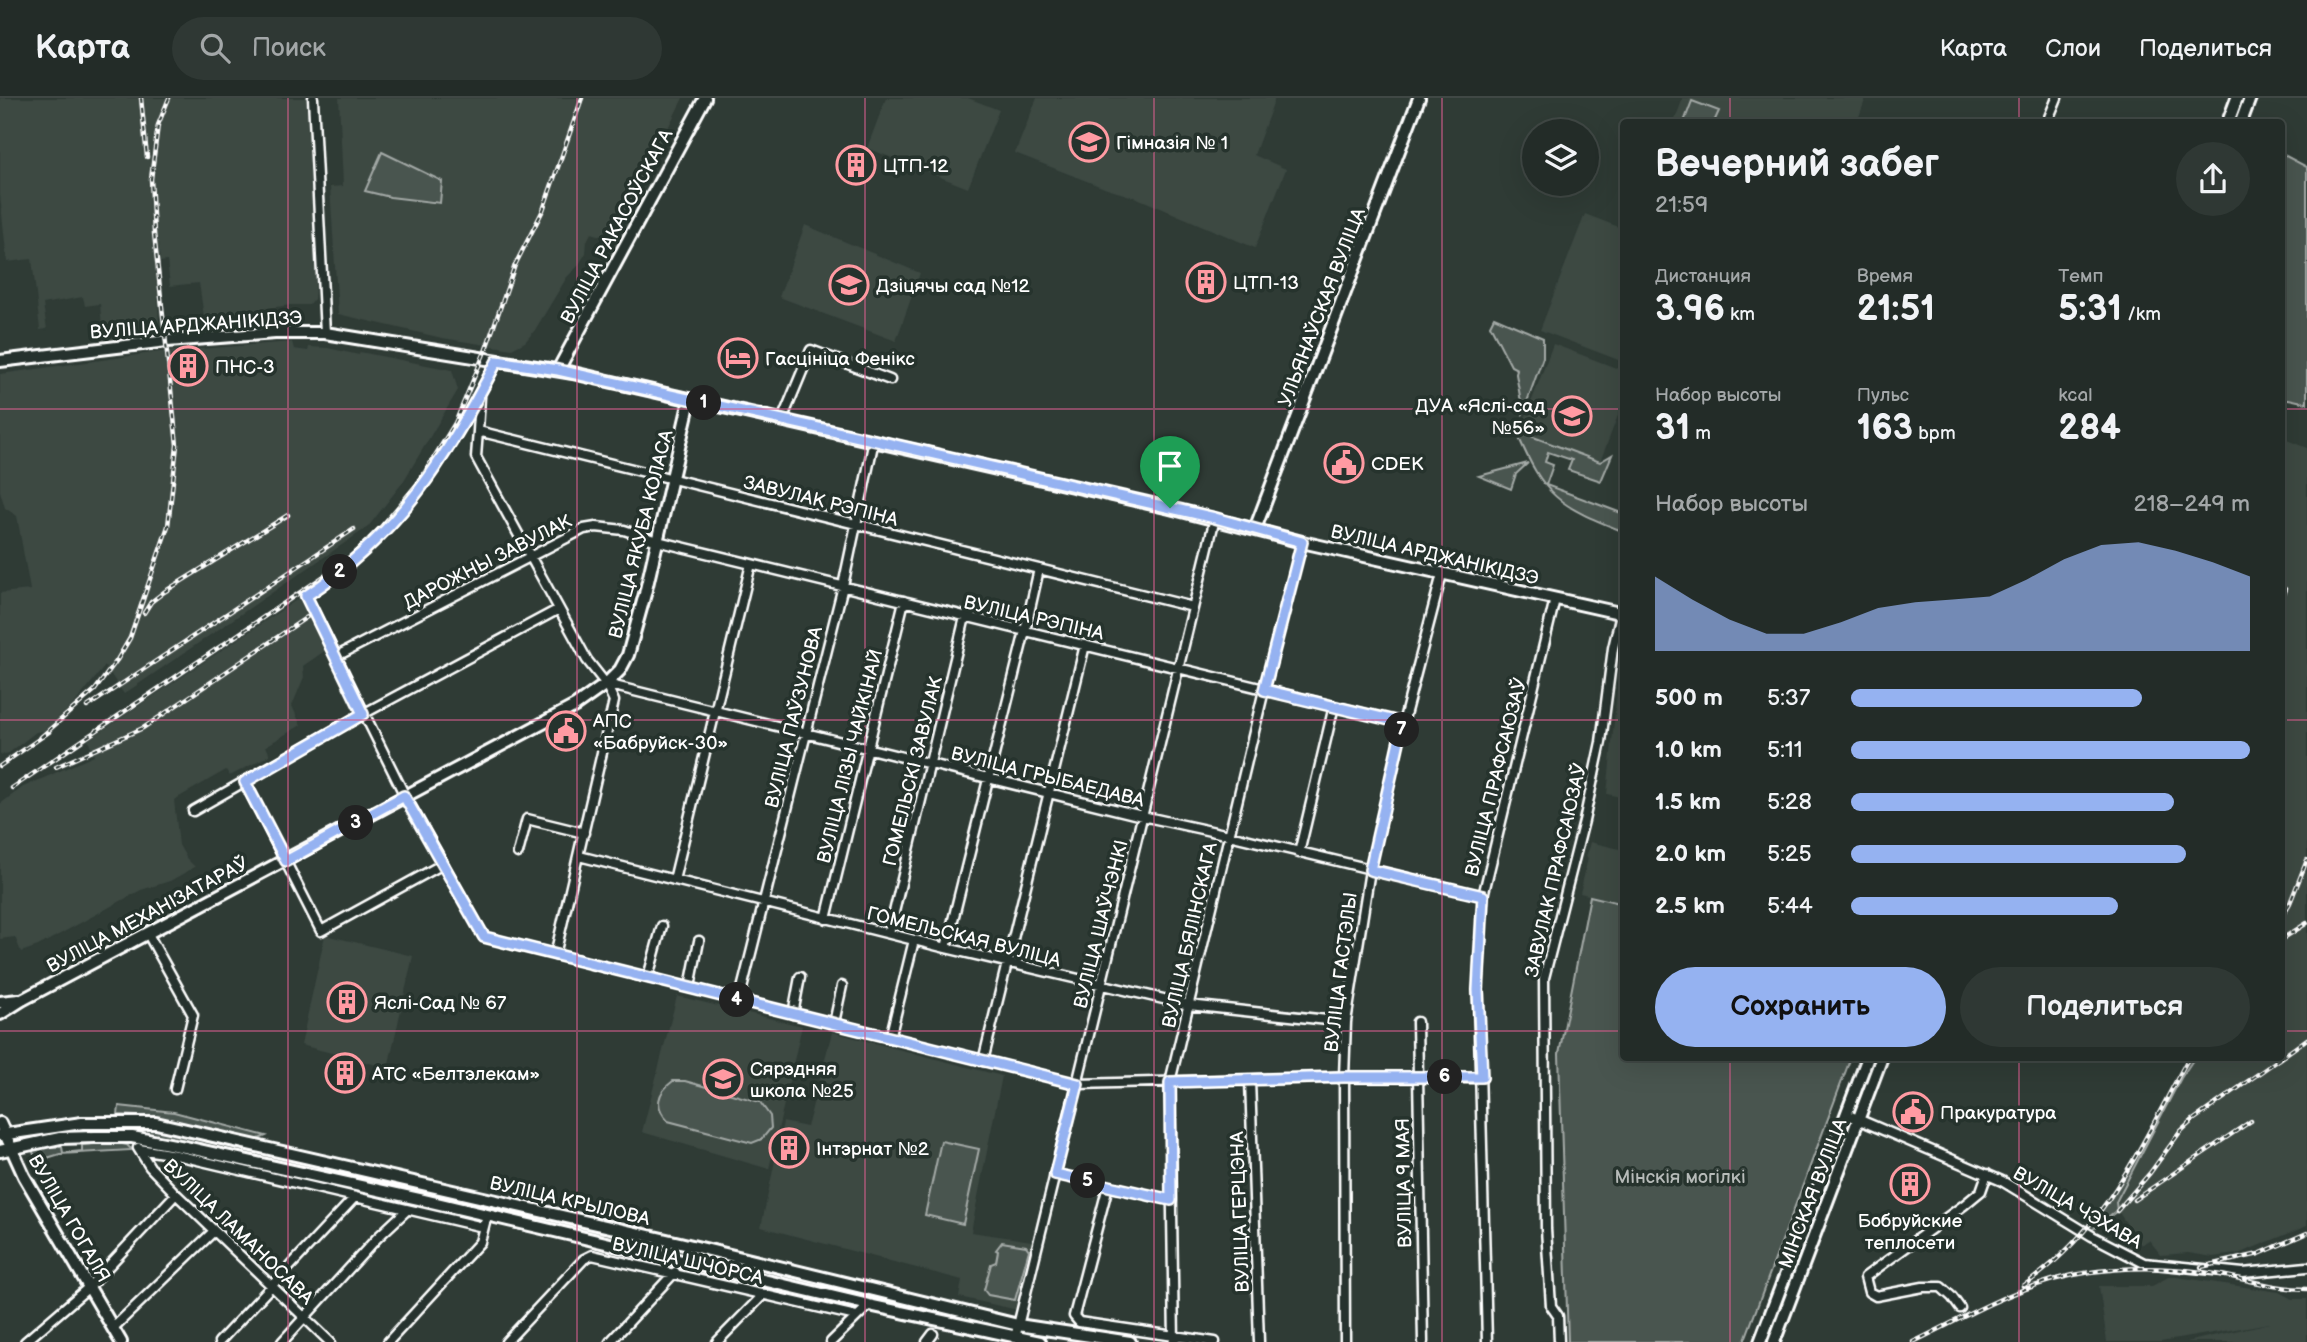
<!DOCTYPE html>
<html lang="ru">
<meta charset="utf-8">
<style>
body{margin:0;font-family:"Balsamiq Sans",sans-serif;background:#2f3834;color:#f1f3f6;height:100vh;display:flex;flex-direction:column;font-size:26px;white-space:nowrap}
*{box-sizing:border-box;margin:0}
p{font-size:23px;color:#a3a7a8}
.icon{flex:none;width:38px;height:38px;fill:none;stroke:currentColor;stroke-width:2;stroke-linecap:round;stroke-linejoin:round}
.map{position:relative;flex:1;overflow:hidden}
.drawer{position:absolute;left:1620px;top:21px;width:665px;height:942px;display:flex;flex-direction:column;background:#232c28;border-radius:7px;box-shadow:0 7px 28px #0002,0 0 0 2px #404845}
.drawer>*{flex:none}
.buttons{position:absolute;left:1522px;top:21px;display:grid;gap:14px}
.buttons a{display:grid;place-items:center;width:77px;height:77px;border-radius:50%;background:#232c28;box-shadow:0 7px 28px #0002,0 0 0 2px #404845;font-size:35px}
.pin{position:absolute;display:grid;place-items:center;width:60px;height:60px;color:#fff;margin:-72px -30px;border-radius:50% 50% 50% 0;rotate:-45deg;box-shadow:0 0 7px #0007}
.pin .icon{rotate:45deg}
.km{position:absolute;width:35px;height:35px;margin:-18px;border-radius:50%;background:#222;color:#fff;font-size:19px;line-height:35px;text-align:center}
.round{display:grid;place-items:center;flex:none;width:74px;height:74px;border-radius:37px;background:#2f3834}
.head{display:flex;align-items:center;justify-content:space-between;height:119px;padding:0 35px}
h1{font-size:38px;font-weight:700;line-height:52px}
.metrics{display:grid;grid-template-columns:repeat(3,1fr);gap:10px;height:119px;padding:7px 35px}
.metrics div{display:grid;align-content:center}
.metrics b{font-size:35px;font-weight:700}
.metrics small{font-size:19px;font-weight:400}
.metrics p{font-size:19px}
.chart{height:196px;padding:14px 35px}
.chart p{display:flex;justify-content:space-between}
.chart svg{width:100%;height:126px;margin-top:7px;fill:#95b2f1;opacity:.7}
.primary-button{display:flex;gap:14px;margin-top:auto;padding:14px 35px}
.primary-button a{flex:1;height:80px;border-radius:42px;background:#95b2f1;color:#111;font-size:28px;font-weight:700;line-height:80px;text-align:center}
.primary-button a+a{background:#2f3834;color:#f1f3f6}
ul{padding:0 35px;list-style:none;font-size:23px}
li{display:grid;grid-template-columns:112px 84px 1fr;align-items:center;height:52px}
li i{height:18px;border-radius:9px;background:#95b2f1}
header{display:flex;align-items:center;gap:42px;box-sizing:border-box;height:98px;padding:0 35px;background:#232c28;border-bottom:2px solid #404845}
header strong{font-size:33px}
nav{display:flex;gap:38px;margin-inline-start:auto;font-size:24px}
.search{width:490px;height:63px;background:#2f3834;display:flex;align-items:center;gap:18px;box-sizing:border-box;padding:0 24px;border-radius:38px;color:#a3a7a8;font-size:26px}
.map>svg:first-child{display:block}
.built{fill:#3c4842}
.green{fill:#4a544f;stroke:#a4aaa7;stroke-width:2}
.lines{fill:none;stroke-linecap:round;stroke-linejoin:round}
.minor-casing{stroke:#fff;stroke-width:13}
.major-casing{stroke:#fff;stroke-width:16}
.minor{stroke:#26332d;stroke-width:8}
.major{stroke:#26332d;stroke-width:10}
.rail-casing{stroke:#fff;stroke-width:4.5}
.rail{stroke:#26332d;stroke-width:2;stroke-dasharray:5;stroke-linecap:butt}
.route-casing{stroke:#fff;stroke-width:14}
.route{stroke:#95b2f1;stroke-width:9}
.grid{fill:none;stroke:#d45d8c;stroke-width:2;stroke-opacity:0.55}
.labels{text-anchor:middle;stroke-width:7;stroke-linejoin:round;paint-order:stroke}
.poi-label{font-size:19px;fill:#fff;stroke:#26332d;text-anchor:start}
.street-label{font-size:19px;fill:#fff;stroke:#26332d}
.park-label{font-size:19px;fill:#b7bbb9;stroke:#26332d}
</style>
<header>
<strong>Карта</strong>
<div class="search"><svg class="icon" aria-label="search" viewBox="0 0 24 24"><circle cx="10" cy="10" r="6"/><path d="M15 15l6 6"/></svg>Поиск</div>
<nav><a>Карта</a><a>Слои</a><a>Поделиться</a></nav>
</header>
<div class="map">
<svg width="2307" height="1244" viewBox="0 0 2307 1244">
<rect width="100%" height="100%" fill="#2f3b35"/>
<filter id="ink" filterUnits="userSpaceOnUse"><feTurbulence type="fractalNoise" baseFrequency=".0143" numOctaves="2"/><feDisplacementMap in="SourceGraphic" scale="14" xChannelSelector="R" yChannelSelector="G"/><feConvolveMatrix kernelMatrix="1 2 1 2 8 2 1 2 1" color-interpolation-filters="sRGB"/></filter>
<g filter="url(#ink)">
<path class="built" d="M0,0H308L316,186L314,201L309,207H291L225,216L224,224L205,226L199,185L170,188L167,163L160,164L157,136L152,137L158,189L159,234L103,241L100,206L85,208L83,199L43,206L47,231L40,232L32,161L7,164L0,97Z
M339,0H683L640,86L610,141L591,135L587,143L586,155L578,168L567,179L535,232L525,244L512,251L442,240L338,216L330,89L343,88Z
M886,0H968L999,12L968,90L867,50Z
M1037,0H1275L1254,57L1286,71L1255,150L1137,100L1107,91L1015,55Z
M1683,0H1866L1857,24H1674Z
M1585,116L1624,131V255L1621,263L1540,232Z
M805,127L920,175L896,243L779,199Z
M292,244L294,251L308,253L309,249L328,250L359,257L360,254L452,272L458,292L403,384L368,429L124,596L105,568L75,605L44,633L36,634L9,655L0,657V495L30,492L17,418L5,410L0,393V276L159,254Z
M1553,246L1624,273V302L1600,364L1520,334Z
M2282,340L2307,350V1128L2238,1156L2213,1159L2188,1155L2161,1157L2149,1142L2141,1147L2115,1109L2181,980L2195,959H2282Z
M299,500L309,510L329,550L303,568L304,579L292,608L301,627L266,648L270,657L230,678L226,672L174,702L179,747L187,761L195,769L170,783L141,792L38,848L21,854L15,839L0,841V706L23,689L94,658L88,642Z
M1623,530H1624V700L1607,696Z
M1590,744L1624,752V806L1580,795L1588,760L1586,759Z
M325,837L413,858L388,970L301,947Z
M677,898L802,928L769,1071L642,1034Z
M832,934L1002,978L971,1134L1032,1143L1018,1212L959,1199L962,1182L761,1129L783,1024L807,1029Z
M2170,1178L2279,1194L2292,1201H2307V1244H2186L2270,1225L2161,1244H2107L2099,1188H2152Z"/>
<path class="green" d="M1692,3L1719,13L1714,24H1684Z
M382,54L442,83L440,105L390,99L365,93Z
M2282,56L2307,69V305L2289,301L2282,306Z
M1494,219L1543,240V259L1523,315L1516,276L1517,271L1511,268L1490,227Z
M1520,334L1600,364L1612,357L1601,383L1568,372L1572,362L1548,354L1545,364L1553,367L1546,387L1624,416L1622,433C1559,408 1544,399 1517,335Z
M1528,365L1516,376L1511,391L1479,378Z
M1590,798L1624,806V959H1851L1744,1244H1568L1559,956Z
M2189,959H2195L2181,980L2116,1104L2117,1113L2088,1135L2085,1133L2111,1100Z
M673,983H685L760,1004L770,1018L771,1030L762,1041L752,1045L668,1023C654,1008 657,995 673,983Z
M119,1008L174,1014L266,1038L259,1041H251L157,1019L118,1017Z
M65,1030H142L175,1034L604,1134L603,1136L571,1128L547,1126L176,1040L140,1035L105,1033L66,1034L20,1041Z
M941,1043L979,1051L963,1126L925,1117Z
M113,1044L127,1047L132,1052L60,1056L37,1063L32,1052L38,1049H62L63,1055L82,1053V1047Z
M617,1139L658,1148L677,1150L1009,1230L1008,1232L931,1216L616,1141Z
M1002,1144L1026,1148L1029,1152L1015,1202L988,1197L984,1192L991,1166L996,1164L998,1153L996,1152Z"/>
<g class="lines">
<g class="minor-casing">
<path id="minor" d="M313,0L325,235
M2047,24L2057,0
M497,263C448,359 397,438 306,498L405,698L484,839L1078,986L1344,979L1482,980
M480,299L478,333L1193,509
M782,322L811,252L890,282
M478,333L476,359L587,562L606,586L614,603L555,857
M337,558L584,431L596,429L624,432L657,443L1403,625
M606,586L1142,718L1229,737L1483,798
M245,684L321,833L443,766
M193,713L363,616L559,511
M518,755L527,721L584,735
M1299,755L1334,608
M579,758L946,850L1189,907L1346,924
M674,782L751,466
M826,821L904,503
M889,835L965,519
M148,836L193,917L175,991
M946,850L1025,533L1039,471
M648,879L662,828
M690,889L699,843
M739,903L843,488L874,342
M793,916L800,879
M1417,924L1423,1244
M834,925L842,888
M890,940L914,842
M983,963L1085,547
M1250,982L1259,1244
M1846,1016L2002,1083L2092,1138L2144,1165L2243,1175L2307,1169
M138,1050L150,1069L176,1096L330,1244
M139,1051L176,1057L483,1129
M1055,1076L1171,1102
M1108,1088L1074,1218L1079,1224L1215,1244
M1960,1210L1952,1199L1941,1189H1923L1876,1198L1869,1194L1865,1179L1964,1107L1981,1093L1987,1076
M113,1230L214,1133
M1015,1240L1215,420
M25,1244L89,1189L176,1096
M219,1244L355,1099
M282,1244L377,1140L407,1112
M388,1244L480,1144L487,1117
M506,1244L584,1161L592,1157L856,1218
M610,1244L675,1174
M717,1244L764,1196
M831,1244L869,1207
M927,1244L933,1236
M1174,1244L1170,984L1264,592L1302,444
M1345,1244L1344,979L1346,924L1370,772L1403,625L1442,476
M1487,1244L1478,892L1483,798L1555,501
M1559,1244L1558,1218L1551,1208L1546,1131L1544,880L1584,723L1601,644L1613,550L1621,516"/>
</g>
<g class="major-casing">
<path id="major" d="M2228,24L2237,0
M2241,24L2250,0
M0,263L167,243L275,235H325L573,275L1170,410L1302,444L1624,516
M558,272L705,0
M1255,431L1419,0
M0,904L19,902
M0,916L22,902L575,608L606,586L620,572L628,557L645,496L690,302
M0,1025L24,1078L121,1244
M0,1037L82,1025H156L680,1145L1018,1227L1130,1244
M0,1053L60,1040L95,1039H132L185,1049L419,1101L869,1207L1040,1244
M1760,1244L1868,959
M1774,1244L1882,959"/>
</g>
<use href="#minor" class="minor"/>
<use href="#major" class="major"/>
<g class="rail-casing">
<path id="rail" d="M141,0L147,59
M2282,499L2285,491
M144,515L151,504L164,494L288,417
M87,609L354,431
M41,639L95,592L117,562L130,540L168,428L177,347L154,135L151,81L158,27L169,0
M0,668L49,634
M56,669L143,630L307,519
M12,690L349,461L382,428L419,384L455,325L486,251L515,167L543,112L582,0
M2282,818L2290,805L2307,762
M2282,841L2307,825
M2282,959L2307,941
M2134,1102L2251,1023
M2117,1113L2150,1075L2180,1034L2193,1022L2282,959
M2201,1169L2259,1156L2307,1135
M2023,1188C2108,1130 2141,1046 2189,959
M1913,1244C1953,1225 1992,1202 2034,1188C2086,1169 2148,1167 2202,1174C2238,1178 2271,1191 2307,1191"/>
</g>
<use href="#rail" class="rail"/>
</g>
</g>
<g class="lines" filter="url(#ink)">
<g class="route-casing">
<path id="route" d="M497,263L558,272L886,345L1215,420L1302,444L1264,592L1403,625L1370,772L1483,798L1478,892L1482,979H1344L1170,984L1171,1102L1055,1076L1078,986L484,839L404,698L286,763L245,684L363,616L306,498C399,437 447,360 497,263Z"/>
</g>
<use href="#route" class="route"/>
</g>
<path class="grid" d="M288,0V1244M577,0V1244M865,0V1244M1154,0V1244M1442,0V1244M1730,0V24M2019,0V24M0,311H1624M2282,311H2307M0,622H1624M2282,622H2307M0,933H1624M2282,933H2307M1730,959V1244M2019,959V1244"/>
<defs>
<g id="school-ring" transform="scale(2.0125)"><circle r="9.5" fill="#26332d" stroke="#ff9aa2" stroke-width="1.5"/><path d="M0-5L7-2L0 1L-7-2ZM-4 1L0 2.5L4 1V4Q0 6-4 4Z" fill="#ff9aa2"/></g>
<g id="building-ring" transform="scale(2.0125)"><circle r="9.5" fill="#26332d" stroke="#ff9aa2" stroke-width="1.5"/><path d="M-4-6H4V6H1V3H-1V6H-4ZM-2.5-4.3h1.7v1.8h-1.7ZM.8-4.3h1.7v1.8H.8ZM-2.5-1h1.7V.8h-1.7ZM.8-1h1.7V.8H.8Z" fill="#ff9aa2"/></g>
<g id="hotel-ring" transform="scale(2.0125)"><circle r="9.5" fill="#26332d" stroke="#ff9aa2" stroke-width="1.5"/><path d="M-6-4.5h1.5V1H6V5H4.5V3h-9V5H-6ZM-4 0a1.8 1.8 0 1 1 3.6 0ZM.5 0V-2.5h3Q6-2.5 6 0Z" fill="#ff9aa2"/></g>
<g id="civic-ring" transform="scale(2.0125)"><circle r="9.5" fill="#26332d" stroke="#ff9aa2" stroke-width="1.5"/><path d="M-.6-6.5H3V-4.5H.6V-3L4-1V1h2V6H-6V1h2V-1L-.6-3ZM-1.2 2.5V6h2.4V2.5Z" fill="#ff9aa2"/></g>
</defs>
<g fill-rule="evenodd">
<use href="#school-ring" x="1089" y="44"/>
<use href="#building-ring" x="856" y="67"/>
<use href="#building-ring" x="1206" y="184"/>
<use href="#school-ring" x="849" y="187"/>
<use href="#hotel-ring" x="738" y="260"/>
<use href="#building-ring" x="188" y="268"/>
<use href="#school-ring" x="1572" y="318"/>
<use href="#civic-ring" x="1344" y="365"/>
<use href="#civic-ring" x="566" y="633"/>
<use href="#building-ring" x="347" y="904"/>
<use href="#building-ring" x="345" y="975"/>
<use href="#school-ring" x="723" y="981"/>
<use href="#civic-ring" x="1913" y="1014"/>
<use href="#building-ring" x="789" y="1050"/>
<use href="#building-ring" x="1910" y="1086"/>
</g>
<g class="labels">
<g class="poi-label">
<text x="1116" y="51">Гімназія № 1</text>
<text x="883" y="74">ЦТП-12</text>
<text x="1233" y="191">ЦТП-13</text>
<text x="876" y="194">Дзіцячы сад №12</text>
<text x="765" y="267">Гасцініца Фенікс</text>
<text x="215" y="275">ПНС-3</text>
<text x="1545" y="314" text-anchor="end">ДУА «Яслі-сад<tspan x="1545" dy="22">№56»</tspan></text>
<text x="1371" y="372">CDEK</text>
<text x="593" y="629">АПС<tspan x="593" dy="22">«Бабруйск-30»</tspan></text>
<text x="374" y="911">Яслі-Сад № 67</text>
<text x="750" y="977">Сярэдняя<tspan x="750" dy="22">школа №25</tspan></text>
<text x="372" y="982">АТС «Белтэлекам»</text>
<text x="1940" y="1021">Пракуратура</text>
<text x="816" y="1057">Інтэрнат №2</text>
<text x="1910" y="1129" text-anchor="middle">Бобруйские<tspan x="1910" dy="22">теплосети</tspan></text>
</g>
<g class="street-label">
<text transform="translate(616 128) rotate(-62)" y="7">ВУЛІЦА РАКАСОЎСКАГА</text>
<text transform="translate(1321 209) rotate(-69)" y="7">УЛЬЯНАЎСКАЯ ВУЛІЦА</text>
<text transform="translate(196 226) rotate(-4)" y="7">ВУЛІЦА АРДЖАНІКІДЗЭ</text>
<text transform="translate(821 402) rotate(14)" y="7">ЗАВУЛАК РЭПІНА</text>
<text transform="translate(640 436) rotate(-76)" y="7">ВУЛІЦА ЯКУБА КОЛАСА</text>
<text transform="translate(1435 456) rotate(13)" y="7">ВУЛІЦА АРДЖАНІКІДЗЭ</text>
<text transform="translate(487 463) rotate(-27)" y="7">ДАРОЖНЫ ЗАВУЛАК</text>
<text transform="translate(1034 519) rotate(13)" y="7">ВУЛІЦА РЭПІНА</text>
<text transform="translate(793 619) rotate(-76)" y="7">ВУЛІЦА ПАЎЗУНОВА</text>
<text transform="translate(849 658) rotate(-76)" y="7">ВУЛІЦА ЛІЗЫ ЧАЙКІНАЙ</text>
<text transform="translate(912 673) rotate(-76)" y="7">ГОМЕЛЬСКІ ЗАВУЛАК</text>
<text transform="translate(1048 678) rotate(14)" y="7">ВУЛІЦА ГРЫБАЕДАВА</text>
<text transform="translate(1495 679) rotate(-76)" y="7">ВУЛІЦА ПРАФСАЮЗАЎ</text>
<text transform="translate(1555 772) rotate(-77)" y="7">ЗАВУЛАК ПРАФСАЮЗАЎ</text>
<text transform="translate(147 816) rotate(-28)" y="7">ВУЛІЦА МЕХАНІЗАТАРАЎ</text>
<text transform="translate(1100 826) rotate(-76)" y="7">ВУЛІЦА ШАЎЧЭНКІ</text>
<text transform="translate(1189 837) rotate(-77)" y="7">ВУЛІЦА БЯЛІНСКАГА</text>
<text transform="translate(964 838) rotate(14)" y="7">ГОМЕЛЬСКАЯ ВУЛІЦА</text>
<text transform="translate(1340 874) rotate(-83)" y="7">ВУЛІЦА ГАСТЭЛЫ</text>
<text transform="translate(1403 1085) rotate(-91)" y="7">ВУЛІЦА 9 МАЯ</text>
<text transform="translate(1812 1095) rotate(-69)" y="7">МІНСКАЯ ВУЛІЦА</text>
<text transform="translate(570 1102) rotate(13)" y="7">ВУЛІЦА КРЫЛОВА</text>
<text transform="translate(2078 1109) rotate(30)" y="7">ВУЛІЦА ЧЭХАВА</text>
<text transform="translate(1239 1114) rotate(-92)" y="7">ВУЛІЦА ГЕРЦЭНА</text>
<text transform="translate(70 1120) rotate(60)" y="7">ВУЛІЦА ГОГАЛЯ</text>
<text transform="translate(239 1133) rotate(44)" y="7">ВУЛІЦА ЛАМАНОСАВА</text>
<text transform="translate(688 1162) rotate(13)" y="7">ВУЛІЦА ШЧОРСА</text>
</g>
<g class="park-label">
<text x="1680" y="1085">Мінскія могілкі</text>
</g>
</g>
</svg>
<div class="buttons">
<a><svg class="icon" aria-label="layers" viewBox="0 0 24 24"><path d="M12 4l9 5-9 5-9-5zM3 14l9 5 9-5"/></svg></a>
</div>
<div class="pin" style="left:1170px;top:410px;background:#1e9e55"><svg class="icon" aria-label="arrive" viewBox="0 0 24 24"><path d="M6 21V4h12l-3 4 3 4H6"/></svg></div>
<b class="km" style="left:704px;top:305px">1</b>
<b class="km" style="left:340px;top:474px">2</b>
<b class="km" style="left:356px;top:725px">3</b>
<b class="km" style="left:737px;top:902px">4</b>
<b class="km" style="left:1088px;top:1083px">5</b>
<b class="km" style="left:1445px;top:979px">6</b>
<b class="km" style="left:1402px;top:632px">7</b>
<section class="drawer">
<div class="head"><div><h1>Вечерний забег</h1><p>21:59</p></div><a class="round"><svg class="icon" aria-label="share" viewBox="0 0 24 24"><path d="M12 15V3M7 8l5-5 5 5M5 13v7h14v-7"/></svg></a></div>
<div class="metrics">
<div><p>Дистанция</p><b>3.96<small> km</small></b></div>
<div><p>Время</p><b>21:51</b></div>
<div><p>Темп</p><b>5:31<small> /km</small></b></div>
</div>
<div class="metrics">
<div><p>Набор высоты</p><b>31<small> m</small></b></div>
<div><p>Пульс</p><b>163<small> bpm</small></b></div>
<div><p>kcal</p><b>284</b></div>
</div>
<div class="chart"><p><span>Набор высоты</span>218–249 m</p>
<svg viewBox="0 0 160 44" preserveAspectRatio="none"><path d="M0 44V18L10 26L20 33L30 38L40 38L50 34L60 29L70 27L80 26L90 25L100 19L110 12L120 7L130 6L140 9L150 13L160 18V44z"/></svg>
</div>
<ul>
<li><b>500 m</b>5:37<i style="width:73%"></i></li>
<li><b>1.0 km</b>5:11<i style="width:100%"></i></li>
<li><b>1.5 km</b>5:28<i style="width:81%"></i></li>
<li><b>2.0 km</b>5:25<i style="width:84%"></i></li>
<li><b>2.5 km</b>5:44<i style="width:67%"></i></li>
</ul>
<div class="primary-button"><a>Сохранить</a><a>Поделиться</a></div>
</section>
</div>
